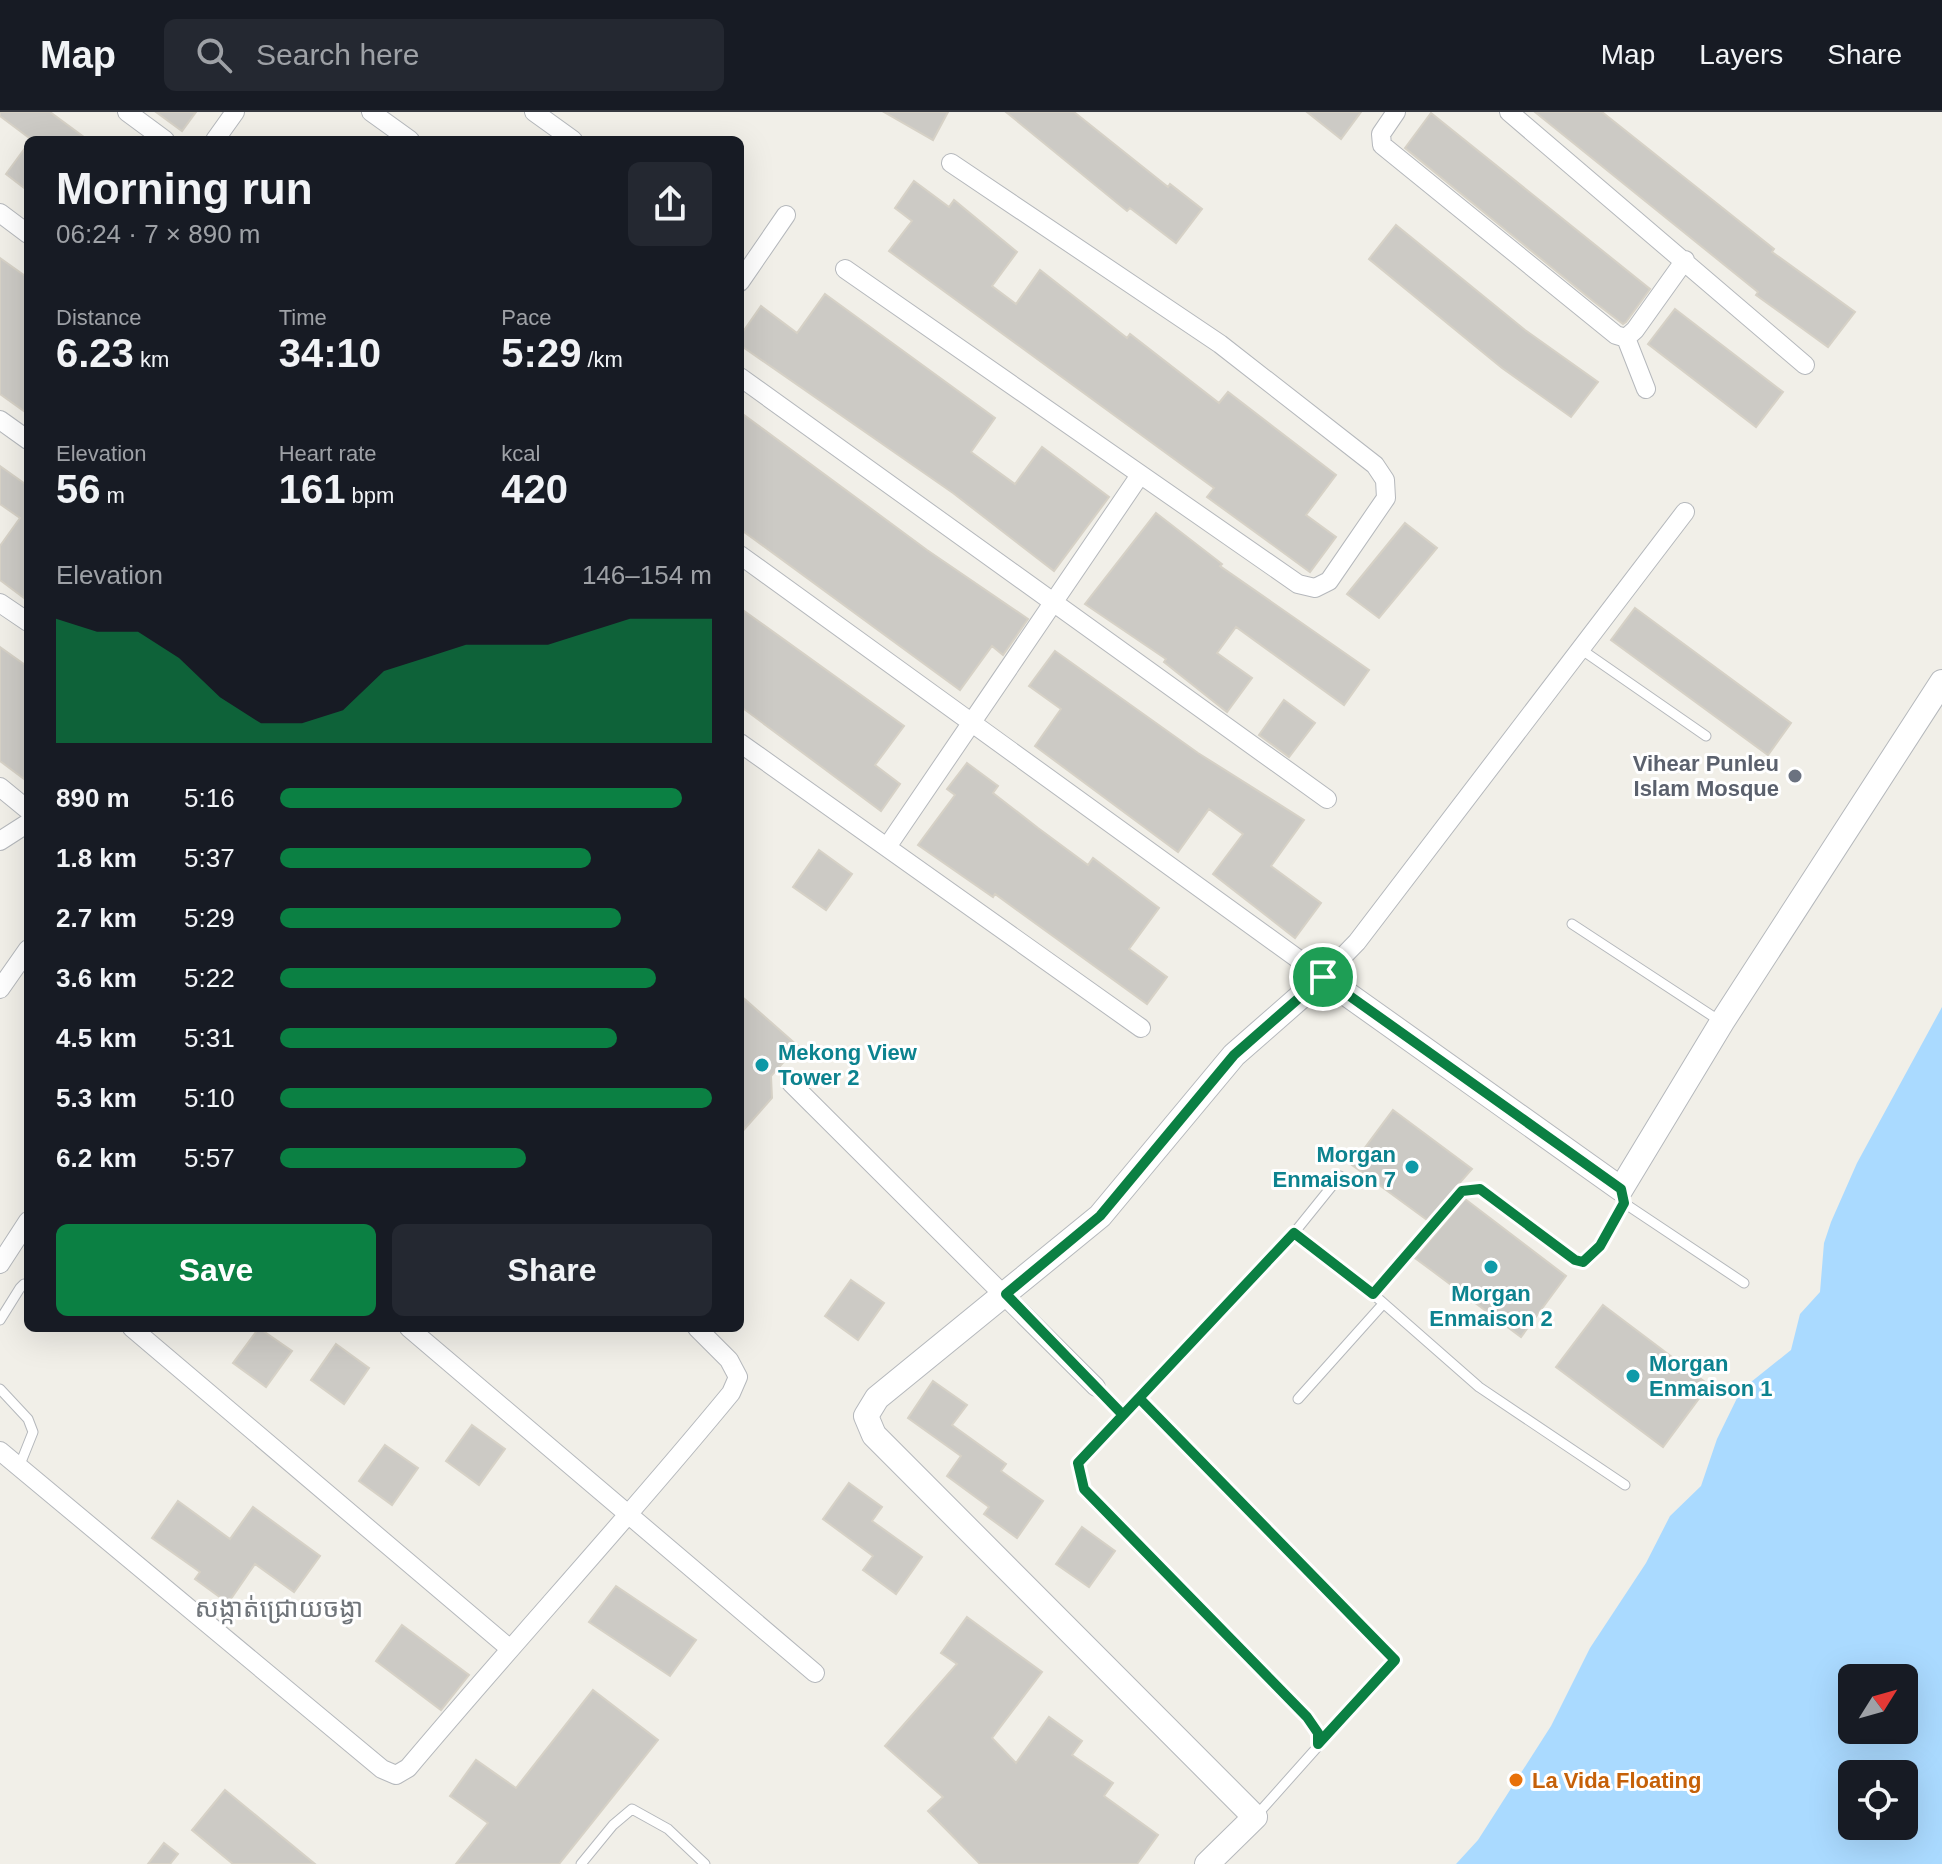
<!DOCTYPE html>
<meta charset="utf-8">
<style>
body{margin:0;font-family:Helvetica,"Noto Sans Khmer",sans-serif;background:#242831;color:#f1f3f6;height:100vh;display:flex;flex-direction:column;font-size:30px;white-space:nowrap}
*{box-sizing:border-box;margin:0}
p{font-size:26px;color:#9ea1a6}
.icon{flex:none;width:44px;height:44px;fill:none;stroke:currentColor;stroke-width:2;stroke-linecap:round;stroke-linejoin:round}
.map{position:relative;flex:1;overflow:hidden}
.panel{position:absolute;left:24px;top:24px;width:720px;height:1196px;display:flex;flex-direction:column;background:#171b24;border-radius:12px;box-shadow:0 8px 32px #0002}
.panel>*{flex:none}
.needle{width:52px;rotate:53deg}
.buttons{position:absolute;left:1838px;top:1552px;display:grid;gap:16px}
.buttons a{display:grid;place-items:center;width:80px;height:80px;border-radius:12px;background:#171b24;box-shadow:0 8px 32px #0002;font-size:40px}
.pin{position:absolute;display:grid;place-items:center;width:68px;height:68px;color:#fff;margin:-34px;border:4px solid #fff;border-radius:50%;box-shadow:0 2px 8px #0007}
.round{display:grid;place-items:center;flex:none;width:84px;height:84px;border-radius:12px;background:#242831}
.overview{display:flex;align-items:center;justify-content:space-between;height:136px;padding:0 32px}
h1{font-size:44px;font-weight:700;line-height:60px}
.figures{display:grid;grid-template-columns:repeat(3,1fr);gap:12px;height:136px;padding:8px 32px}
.figures div{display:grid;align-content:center}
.figures b{font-size:40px;font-weight:700}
.figures small{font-size:22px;font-weight:400}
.figures p{font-size:22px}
.chart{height:224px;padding:16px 32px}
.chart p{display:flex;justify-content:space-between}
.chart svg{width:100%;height:144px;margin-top:8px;fill:#0b8043;opacity:.7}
.button{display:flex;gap:16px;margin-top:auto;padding:16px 32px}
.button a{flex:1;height:92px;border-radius:12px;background:#0b8043;color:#fff;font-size:32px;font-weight:700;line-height:92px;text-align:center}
.button a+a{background:#242831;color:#f1f3f6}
ul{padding:0 32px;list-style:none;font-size:26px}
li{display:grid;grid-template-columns:128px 96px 1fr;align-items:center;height:60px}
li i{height:20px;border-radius:10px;background:#0b8043}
header{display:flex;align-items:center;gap:48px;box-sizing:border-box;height:112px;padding:0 40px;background:#171b24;border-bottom:2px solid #363941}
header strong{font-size:38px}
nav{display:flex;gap:44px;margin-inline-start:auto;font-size:28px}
.search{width:560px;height:72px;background:#242831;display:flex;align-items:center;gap:20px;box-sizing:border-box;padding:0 28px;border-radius:12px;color:#9ea1a6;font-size:30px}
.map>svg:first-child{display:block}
.water{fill:#aadaff;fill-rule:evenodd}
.building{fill:#cccac5;stroke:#d6d1c6;stroke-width:2}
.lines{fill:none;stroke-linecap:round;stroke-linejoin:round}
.service-casing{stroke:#b5b8bc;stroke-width:11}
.minor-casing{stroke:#b5b8bc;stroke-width:20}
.tertiary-casing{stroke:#b5b8bc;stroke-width:26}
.path{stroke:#9cc7a9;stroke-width:4;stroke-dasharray:8 4;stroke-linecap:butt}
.service{stroke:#fff;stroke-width:9}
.minor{stroke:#fff;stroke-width:18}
.tertiary{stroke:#fff;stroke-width:24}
.route-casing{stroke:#fff;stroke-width:16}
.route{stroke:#0b8043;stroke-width:10}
.worship-dot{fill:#6b7280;stroke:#fff;stroke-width:3}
.culture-dot{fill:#0f9aa8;stroke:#fff;stroke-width:3}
.food-dot{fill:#e8710a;stroke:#fff;stroke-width:3}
.labels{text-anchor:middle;stroke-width:6;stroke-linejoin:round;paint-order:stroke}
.worship-label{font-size:22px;font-weight:bold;fill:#5b616d;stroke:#fff;text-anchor:end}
.culture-label{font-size:22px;font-weight:bold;fill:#0d838f;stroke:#fff;text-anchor:start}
.food-label{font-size:22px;font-weight:bold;fill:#c56008;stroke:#fff;text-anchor:start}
.quarter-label{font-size:26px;fill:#70757a;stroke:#fff}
</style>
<header>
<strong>Map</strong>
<div class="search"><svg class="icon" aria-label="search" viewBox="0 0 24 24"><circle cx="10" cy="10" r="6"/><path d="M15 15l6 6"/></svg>Search here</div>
<nav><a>Map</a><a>Layers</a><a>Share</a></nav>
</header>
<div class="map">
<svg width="1942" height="1752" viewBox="0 0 1942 1752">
<rect width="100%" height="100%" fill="#f1efe8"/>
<path class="water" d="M1942,895V1752H1456L1478,1728L1551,1614L1590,1536L1646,1451L1670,1404L1701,1374L1717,1327L1741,1278L1791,1238L1800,1202L1820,1180L1824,1131L1831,1110L1857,1051ZM1852,1566H1904V1618H1852ZM1852,1662H1904V1714H1852Z"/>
<path class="building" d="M0,0H50L88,28H32L0,4Z
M156,0H196L182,19Z
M884,0H948L933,28Z
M1006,0H1074L1168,75L1170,72L1202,97L1176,131L1130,96L1127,99Z
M1307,0H1361L1341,27Z
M1535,0H1602L1774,137L1772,140L1855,200L1828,235L1756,183L1758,180Z
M1431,1L1650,177L1626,210L1623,212L1593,189L1405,36Z
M28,32V79L6,62Z
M914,69L949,95L954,88L1017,140L992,174L1016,192L1040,158L1127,226L1130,222L1219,291L1228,280L1336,363L1306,403L1336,425L1310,460L1207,385L1214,376L889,139L912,109L895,96Z
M1396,113L1525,218L1598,270L1571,305L1502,256L1369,147Z
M0,146L28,166V302L0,282Z
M825,182L995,306L971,340L1015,372L1042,335L1109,385L1054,459L953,381L740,233V224L761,194L797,221Z
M1675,197L1783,280L1756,315L1648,232Z
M740,300L927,438L1028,507L1003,543L992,534L960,578L740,417Z
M0,354L28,374V489L0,468V434L20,406L0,392Z
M1156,401L1222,452L1220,454L1369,558L1344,593L1236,515L1217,541L1252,566L1227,600L1164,550L1166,547L1085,492Z
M1405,411L1437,436L1379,506L1347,482Z
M740,496L904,614L875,653L900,672L881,699L740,594Z
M1635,496L1791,611L1768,643L1611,528Z
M0,535L28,555V670L0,649Z
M1055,539L1198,641L1304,708L1271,754L1321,791L1295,826L1213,762L1243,722L1209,697L1178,740L1035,634L1061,597L1029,574Z
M1284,588L1315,611L1289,645L1259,623Z
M967,651L998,674L993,681L1038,716L1088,753L1093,746L1159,796L1129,837L1167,865L1147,892L995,782L993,785L918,733L955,683L947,677Z
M819,738L852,762L826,798L793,775Z
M740,883L798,934L771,964L772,986L740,1022Z
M1393,998L1472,1057L1427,1108L1352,1053Z
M1465,1087L1566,1164L1521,1225L1415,1146Z
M851,1168L884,1191L858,1228L825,1204Z
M1603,1193L1709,1273L1663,1335L1556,1255Z
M259,1216L292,1239L266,1275L233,1251Z
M336,1232L369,1256L344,1292L311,1268Z
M933,1269L967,1293L952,1313L1006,1352L1001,1359L1043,1389L1017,1426L984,1402L989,1395L947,1364L961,1344L908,1306Z
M472,1313L505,1337L479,1373L446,1349Z
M385,1333L418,1356L392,1393L359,1369Z
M849,1371L882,1395L872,1409L922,1445L896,1482L863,1458L873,1444L823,1407Z
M178,1389L230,1427L253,1395L320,1444L294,1480L255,1452L228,1491L195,1467L200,1460L152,1426Z
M1082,1415L1115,1439L1089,1475L1056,1452Z
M616,1474L696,1528L670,1564L589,1510Z
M967,1505L1042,1560L992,1626L1016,1651L1049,1605L1082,1629L1072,1643L1113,1671L1104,1684L1158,1723L1137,1752H980L928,1699L943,1685L885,1634L957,1552L941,1541Z
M402,1513L469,1563L441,1598L376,1549Z
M593,1578L658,1628L559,1752H456L488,1711L450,1684L476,1648L516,1676Z
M225,1678L315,1752H233L192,1718Z
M164,1731L178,1742L170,1752H148Z"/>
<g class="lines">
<g class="service-casing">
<path id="service" d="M1582,538L1706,624
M1572,812L1720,909
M1624,1091L1744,1171
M1294,1121L1373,1182L1479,1275L1625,1373
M1373,1182L1462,1079L1480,1077L1575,1148L1583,1150L1600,1134L1624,1091L1621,1077
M0,1208L20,1176L24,1172L28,1174
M1096,1275L1123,1303
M0,1277L28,1307L33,1320L19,1355
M1139,1286L1395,1548L1255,1705
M1298,1287L1383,1192
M1078,1351L1294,1121L1340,1064
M581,1752L613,1713L632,1697L668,1717L705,1752"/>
</g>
<g class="minor-casing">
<path id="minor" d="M127,0L165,28
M371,0L410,28
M534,0L573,28
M1396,0L1381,22L1382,33L1616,223L1626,226L1635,218L1685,148
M1509,0L1805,253
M215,28L235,0
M0,101L28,122
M845,157L1298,472L1315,476L1329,469L1386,386L1385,368L1375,353L1220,232L951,51
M740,170L786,103
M1626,226L1646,277
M740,265L1327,687
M0,308L28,328
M740,443L1323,865L1357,830L1685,400
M0,491L28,510
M740,631L1141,916
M0,675L28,698
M0,729L28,711
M887,735L1140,363
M0,877L28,837
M791,971L1096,1275
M0,1152L28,1109
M132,1216L509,1536
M409,1216L815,1561
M0,1339L382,1657L396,1663L408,1656C514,1530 626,1409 731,1281L738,1265L729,1248L697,1216"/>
</g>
<g class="tertiary-casing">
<path id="tertiary" d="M1207,1752L1255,1705L874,1323L866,1304L877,1286L1100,1104L1234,943L1323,865L1621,1077L1722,910L1942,570"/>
</g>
<path class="path" d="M1079,1365L1084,1377L1316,1618"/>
<use href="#service" class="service"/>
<use href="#minor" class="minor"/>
<use href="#tertiary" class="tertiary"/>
</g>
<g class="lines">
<g class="route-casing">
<path id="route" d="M1323,865L1234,943L1100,1104L1006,1182L1123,1303L1139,1286L1395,1548L1318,1632V1621L1307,1605L1084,1377L1078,1351C1150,1275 1222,1198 1294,1121L1373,1182L1462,1079L1480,1077L1575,1148L1583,1150L1600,1134L1624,1091L1621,1077L1323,865"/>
</g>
<use href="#route" class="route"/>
</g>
<circle class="worship-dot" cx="1795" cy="664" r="8"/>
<g class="culture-dot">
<circle cx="762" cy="953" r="8"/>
<circle cx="1412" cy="1055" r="8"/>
<circle cx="1491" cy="1155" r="8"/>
<circle cx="1633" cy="1264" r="8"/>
</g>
<circle class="food-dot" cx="1516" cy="1668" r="8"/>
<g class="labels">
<g class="worship-label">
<text x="1779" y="659">Vihear Punleu<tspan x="1779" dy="25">Islam Mosque</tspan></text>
</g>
<g class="culture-label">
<text x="778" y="948">Mekong View<tspan x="778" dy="25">Tower 2</tspan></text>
<text x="1396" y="1050" text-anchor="end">Morgan<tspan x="1396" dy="25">Enmaison 7</tspan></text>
<text x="1491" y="1189" text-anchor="middle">Morgan<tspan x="1491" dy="25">Enmaison 2</tspan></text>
<text x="1649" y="1259">Morgan<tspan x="1649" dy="25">Enmaison 1</tspan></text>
</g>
<g class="food-label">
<text x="1532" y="1676">La Vida Floating</text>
</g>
<g class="quarter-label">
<text x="279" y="1505">សង្កាត់ជ្រោយចង្វា</text>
</g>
</g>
</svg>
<div class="buttons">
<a><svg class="needle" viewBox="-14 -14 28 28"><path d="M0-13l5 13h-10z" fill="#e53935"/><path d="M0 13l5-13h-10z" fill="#9ea1a6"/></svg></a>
<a><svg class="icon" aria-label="locate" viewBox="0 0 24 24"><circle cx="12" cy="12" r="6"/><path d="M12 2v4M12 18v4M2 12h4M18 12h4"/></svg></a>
</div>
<div class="pin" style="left:1323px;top:865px;background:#1e9e55"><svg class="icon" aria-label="arrive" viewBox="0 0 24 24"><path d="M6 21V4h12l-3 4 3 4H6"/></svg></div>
<section class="panel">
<div class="overview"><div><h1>Morning run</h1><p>06:24 · 7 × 890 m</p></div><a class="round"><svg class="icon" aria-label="share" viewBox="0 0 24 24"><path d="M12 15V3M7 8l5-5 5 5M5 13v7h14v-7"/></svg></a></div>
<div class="figures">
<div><p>Distance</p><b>6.23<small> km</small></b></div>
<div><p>Time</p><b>34:10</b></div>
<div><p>Pace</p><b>5:29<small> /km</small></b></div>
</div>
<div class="figures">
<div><p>Elevation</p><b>56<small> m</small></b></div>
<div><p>Heart rate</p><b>161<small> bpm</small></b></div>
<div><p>kcal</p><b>420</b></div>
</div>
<div class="chart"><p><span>Elevation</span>146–154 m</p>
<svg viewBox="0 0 160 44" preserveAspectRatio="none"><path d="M0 44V6L10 10L20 10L30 18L40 30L50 38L60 38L70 34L80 22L90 18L100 14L110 14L120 14L130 10L140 6L150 6L160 6V44z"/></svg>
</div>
<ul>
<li><b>890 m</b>5:16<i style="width:93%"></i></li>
<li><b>1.8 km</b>5:37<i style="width:72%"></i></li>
<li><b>2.7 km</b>5:29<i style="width:79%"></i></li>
<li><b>3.6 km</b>5:22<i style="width:87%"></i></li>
<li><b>4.5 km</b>5:31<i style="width:78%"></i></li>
<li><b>5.3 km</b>5:10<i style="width:100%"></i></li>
<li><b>6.2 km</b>5:57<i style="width:57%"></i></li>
</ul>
<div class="button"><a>Save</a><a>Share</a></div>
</section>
</div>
